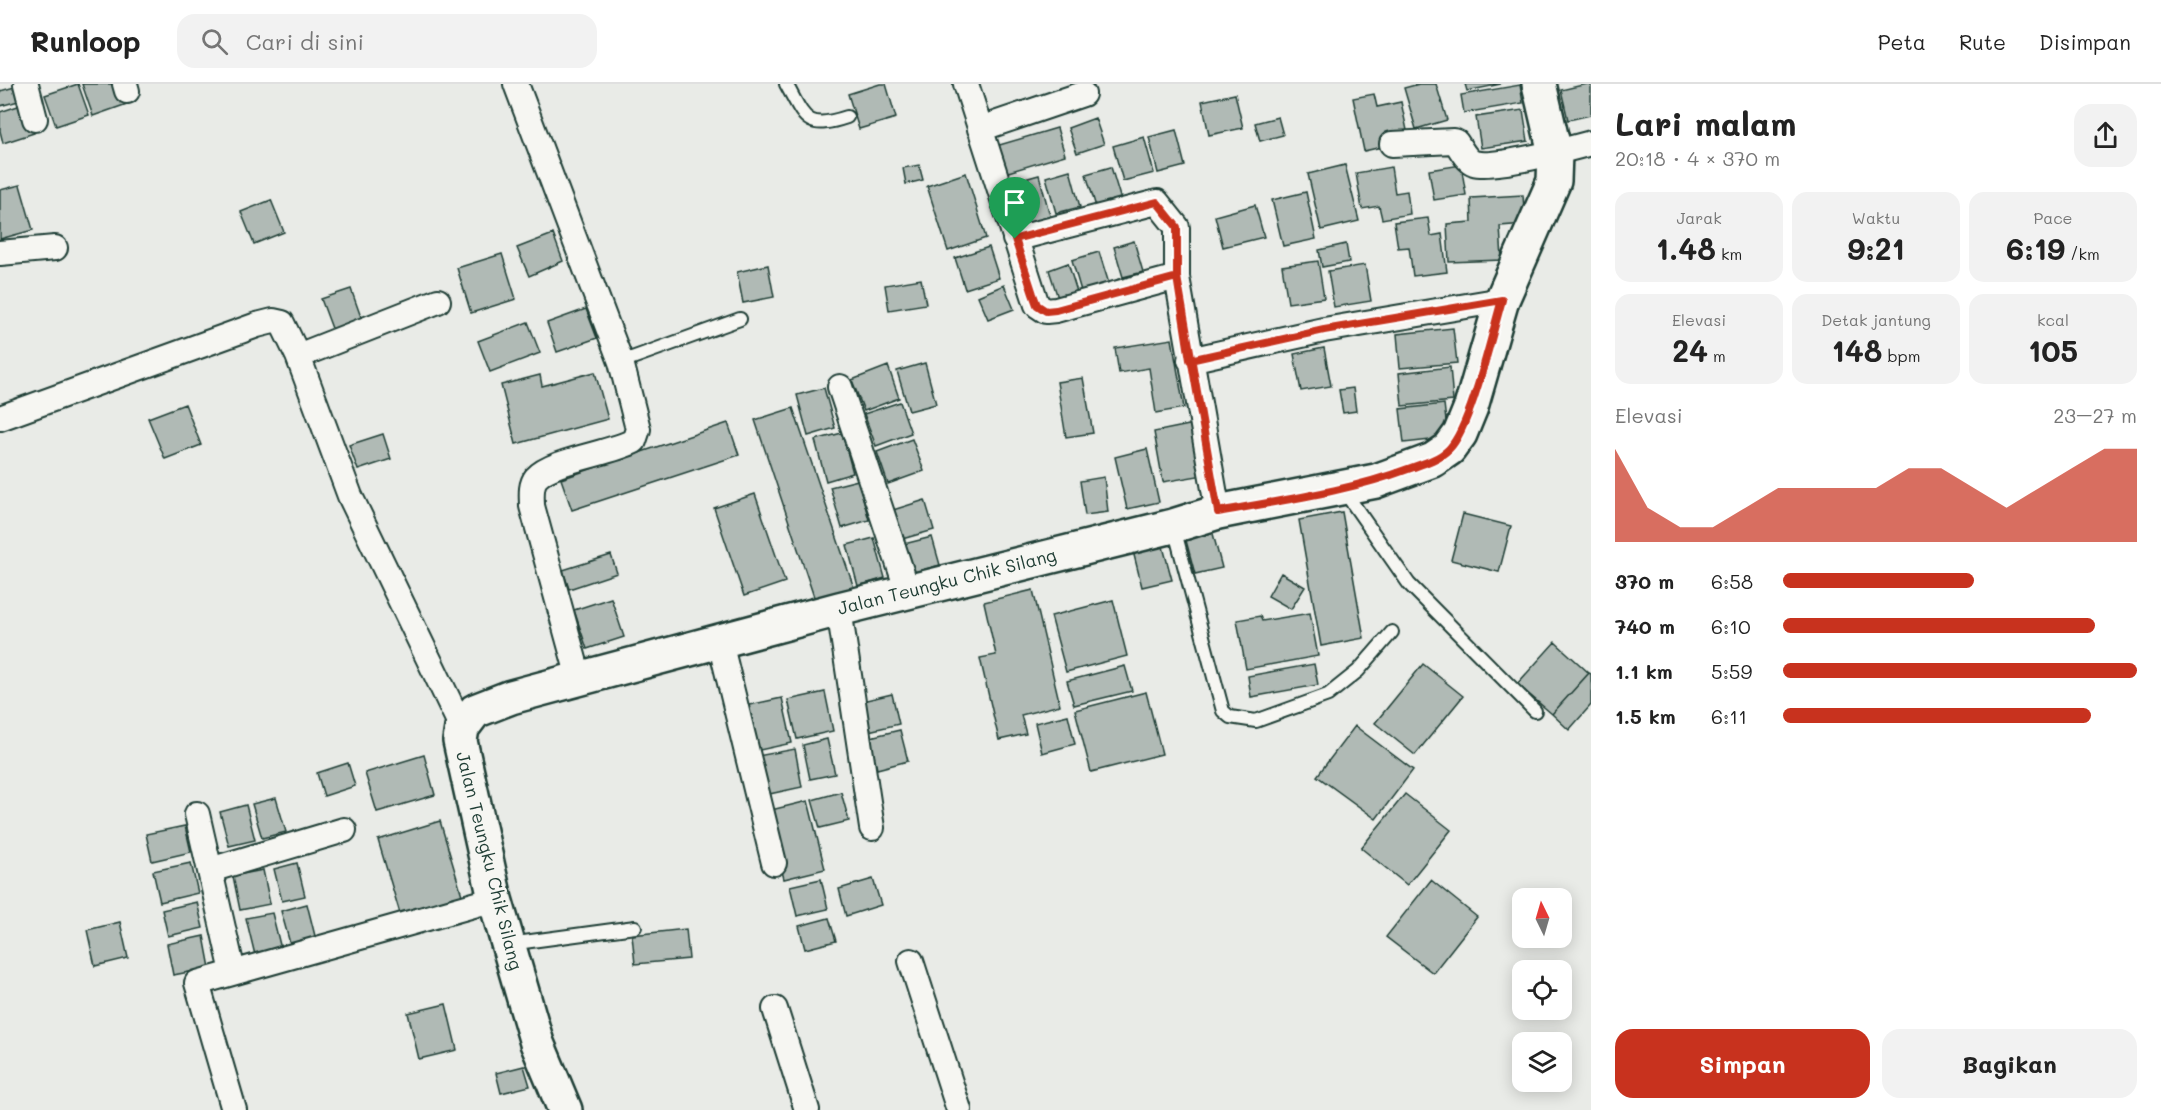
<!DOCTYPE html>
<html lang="id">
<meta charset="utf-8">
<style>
body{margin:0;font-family:Mali,sans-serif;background:#f2f2f2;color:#222;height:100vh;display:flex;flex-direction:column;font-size:22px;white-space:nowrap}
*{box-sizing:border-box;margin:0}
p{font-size:20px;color:#767676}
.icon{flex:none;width:33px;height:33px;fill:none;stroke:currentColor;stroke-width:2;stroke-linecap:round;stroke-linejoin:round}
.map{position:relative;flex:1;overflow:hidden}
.sheet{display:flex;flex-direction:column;background:#fff;width:570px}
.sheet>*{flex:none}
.needle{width:39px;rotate:355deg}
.controls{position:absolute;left:1512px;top:804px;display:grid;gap:12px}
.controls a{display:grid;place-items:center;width:60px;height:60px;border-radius:12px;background:#fff;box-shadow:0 3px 15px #0003;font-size:30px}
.pin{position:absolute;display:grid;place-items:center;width:51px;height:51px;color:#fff;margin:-62px -26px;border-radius:50% 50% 50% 0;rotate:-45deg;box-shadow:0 0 6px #0007}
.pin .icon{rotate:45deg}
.round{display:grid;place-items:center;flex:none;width:63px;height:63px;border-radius:18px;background:#f2f2f2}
.head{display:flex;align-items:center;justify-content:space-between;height:102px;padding:0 24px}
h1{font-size:33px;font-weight:700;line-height:45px}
.stats{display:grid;grid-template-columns:repeat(3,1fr);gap:9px;height:102px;padding:6px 24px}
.stats div{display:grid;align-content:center;border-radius:15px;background:#f2f2f2;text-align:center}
.stats b{font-size:30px;font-weight:700}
.stats small{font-size:16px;font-weight:400}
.stats p{font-size:16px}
.chart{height:168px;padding:12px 24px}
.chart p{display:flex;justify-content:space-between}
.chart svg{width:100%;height:108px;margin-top:6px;fill:#c8321e;opacity:.7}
.primary-button{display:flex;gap:12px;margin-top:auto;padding:12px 24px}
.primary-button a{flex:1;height:69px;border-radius:18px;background:#c8321e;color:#fff;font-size:24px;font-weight:700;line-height:69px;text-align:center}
.primary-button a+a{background:#f2f2f2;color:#222}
ul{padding:0 24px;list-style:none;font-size:20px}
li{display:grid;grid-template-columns:96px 72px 1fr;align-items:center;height:45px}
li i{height:15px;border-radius:8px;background:#c8321e}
header{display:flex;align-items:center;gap:36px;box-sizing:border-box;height:84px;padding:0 30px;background:#fff;border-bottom:2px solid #e0e0e0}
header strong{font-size:28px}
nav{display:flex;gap:33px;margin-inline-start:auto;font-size:21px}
.search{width:420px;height:54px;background:#f2f2f2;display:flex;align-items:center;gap:15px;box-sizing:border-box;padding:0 21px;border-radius:18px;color:#767676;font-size:22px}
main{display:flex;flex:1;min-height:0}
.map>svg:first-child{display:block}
.building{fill:#b0bab5;stroke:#1f3d34;stroke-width:1.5}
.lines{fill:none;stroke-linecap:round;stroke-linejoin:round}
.lane-casing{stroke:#1f3d34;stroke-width:16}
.street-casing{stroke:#1f3d34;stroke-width:28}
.secondary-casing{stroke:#1f3d34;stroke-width:38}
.lane{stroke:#f6f6f2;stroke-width:12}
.street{stroke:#f6f6f2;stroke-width:24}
.secondary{stroke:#f6f6f2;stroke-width:33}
.route-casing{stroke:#fff;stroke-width:12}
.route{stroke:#c8321e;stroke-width:8}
.labels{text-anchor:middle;stroke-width:4.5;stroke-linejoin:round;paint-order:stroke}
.street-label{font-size:18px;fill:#1f3d34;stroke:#f6f6f2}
</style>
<header>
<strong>Runloop</strong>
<div class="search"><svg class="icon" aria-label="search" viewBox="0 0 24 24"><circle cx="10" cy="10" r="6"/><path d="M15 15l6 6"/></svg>Cari di sini</div>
<nav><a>Peta</a><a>Rute</a><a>Disimpan</a></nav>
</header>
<main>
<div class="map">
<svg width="1591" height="1026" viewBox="0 0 1591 1026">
<rect width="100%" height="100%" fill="#e9ebe7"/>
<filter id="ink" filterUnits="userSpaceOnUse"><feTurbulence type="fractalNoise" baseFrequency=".0167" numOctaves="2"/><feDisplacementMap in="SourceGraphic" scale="12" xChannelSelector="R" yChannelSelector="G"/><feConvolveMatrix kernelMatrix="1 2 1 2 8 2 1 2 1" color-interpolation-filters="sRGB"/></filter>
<g filter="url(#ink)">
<path class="building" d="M78,0L89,31L56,42L45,11Z
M82,0H120L127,20L93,32Z
M880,0H886L896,34L859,45L848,10Z
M1419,0H1436L1447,36L1416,45L1404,4Z
M1465,0H1501L1467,7Z
M1587,0H1591V31L1568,36L1561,6Z
M22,1L26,15L0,22V7Z
M1520,1L1523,19L1464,29L1461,11Z
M1235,10L1243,44L1209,51L1202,17Z
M1374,10L1377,23L1401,18L1408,51L1386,62L1364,67L1353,14Z
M24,20L34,49L3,59L0,47V28Z
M1523,26L1528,57L1481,64L1476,33Z
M1278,33L1283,51L1260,57L1255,39Z
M1095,34L1104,60L1077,69L1068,44Z
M1057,44L1065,71L1005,89L996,62Z
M1176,46L1185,82L1158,89L1149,53Z
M1144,53L1154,89L1123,97L1113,62Z
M919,81L923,96L906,100L903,84Z
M1345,81L1359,137L1321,146L1308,90Z
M1461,81L1466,111L1434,116L1429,86Z
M1111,83L1121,116L1096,123L1086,90Z
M1391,83L1395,109L1407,107L1410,130L1382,135L1379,122L1362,125L1356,89Z
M1070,86L1080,123L1056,129L1046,93Z
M966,89L986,154L948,167L927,102Z
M1039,91L1052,139L1023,147L1010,99Z
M20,101L33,146L0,155V106Z
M1306,108L1316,155L1283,162L1272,116Z
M1523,111L1525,140L1500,142L1502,176L1449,178L1447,140L1472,138L1471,114Z
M271,116L284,148L254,160L241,128Z
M1255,121L1264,153L1223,163L1215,132Z
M1428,134L1431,152L1442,150L1447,188L1413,192L1409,163L1398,164L1394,138Z
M553,150L563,177L529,192L517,164Z
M1134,157L1143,188L1123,193L1114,163Z
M1346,160L1349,178L1322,183L1319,166Z
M989,163L999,194L965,205L955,174Z
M1099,168L1111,206L1083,214L1072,176Z
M502,170L516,215L471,229L457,184Z
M1318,177L1324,214L1288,219L1282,182Z
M1068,179L1078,211L1059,217L1049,186Z
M768,181L774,213L743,219L737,188Z
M1365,181L1371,217L1334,223L1328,187Z
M921,195L926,220L889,226L885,201Z
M1004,201L1014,225L988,235L978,212Z
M351,205L362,236L333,247L321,215Z
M586,225L597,254L557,268L547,239Z
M528,238L540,269L490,288L478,257Z
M1453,244L1457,279L1400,284L1397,250Z
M1172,255L1184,324L1156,329L1149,284L1119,289L1115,264Z
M1324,264L1331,302L1301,307L1294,270Z
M925,279L936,320L909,327L897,287Z
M888,282L899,314L864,327L852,296Z
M1450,283L1453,317L1402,322L1399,289Z
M595,288L608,335L516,360L501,301L540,291L542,302Z
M1083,294L1093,349L1066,353L1057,298Z
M824,304L835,344L808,352L797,311Z
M1353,304L1356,327L1343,329L1339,306Z
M900,318L911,349L876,362L864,330Z
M185,320L201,361L165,375L148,334Z
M1444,320L1448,354L1404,359L1400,325Z
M793,324L855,507L816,519L755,336Z
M728,339L739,371L572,426L561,395Z
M1194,340L1204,391L1163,398L1154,348Z
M842,349L853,389L826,397L815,356Z
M383,350L391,375L358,386L349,361Z
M912,355L924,387L888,400L877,368Z
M1147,365L1159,418L1127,425L1115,373Z
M1104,393L1108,428L1085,431L1080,397Z
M858,396L869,436L842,444L830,403Z
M755,410L785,498L744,512L714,424Z
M925,416L934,446L902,455L893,426Z
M1342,428L1364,554L1321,562L1299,436Z
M1463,430L1511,442L1499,488L1451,476Z
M1211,442L1222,484L1195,490L1184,449Z
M932,453L940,481L908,490L900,461Z
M874,454L885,494L858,502L847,461Z
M1162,459L1172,496L1142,503L1133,467Z
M611,471L617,489L569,505L563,486Z
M1281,489L1305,503L1291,525L1268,512Z
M1033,506L1060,621L1021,631L1026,650L999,656L980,574L996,571L984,518Z
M611,514L624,553L587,565L574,526Z
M1113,516L1127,572L1066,588L1051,532Z
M1310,529L1318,572L1246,585L1237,536L1260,532L1262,537Z
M1555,558L1589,589L1552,630L1517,600Z
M1314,580L1318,601L1251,613L1248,592Z
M1423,580L1463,612L1415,671L1375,639Z
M1125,582L1132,607L1074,621L1067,597Z
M1589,589L1591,590V621L1569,646L1552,630Z
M825,608L833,647L797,655L788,616Z
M1146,608L1162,670L1091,688L1075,626Z
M892,610L899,640L864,648L858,618Z
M782,614L792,659L750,668L740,623Z
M1068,631L1075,660L1042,669L1035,639Z
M1355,642L1413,686L1376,735L1317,692Z
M900,646L908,677L877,685L870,653Z
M827,655L835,690L810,695L803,661Z
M795,665L802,703L760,712L752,673Z
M424,671L435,711L377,728L365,689Z
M348,679L355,702L324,712L317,689Z
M841,708L849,737L820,744L812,716Z
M1405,710L1451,746L1407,801L1361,764Z
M276,714L286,748L262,754L252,720Z
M808,717L825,785L784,795L767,727Z
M246,721L255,756L229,762L220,728Z
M440,737L464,818L402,836L378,756Z
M185,742L191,768L152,777L146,750Z
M191,779L198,809L160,818L153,787Z
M297,779L305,812L282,817L274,785Z
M263,786L270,820L240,826L233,792Z
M821,795L828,825L797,832L790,802Z
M873,795L881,821L846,832L839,805Z
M1431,796L1477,833L1433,889L1386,853Z
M197,818L203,844L168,852L162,826Z
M307,820L316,856L291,863L281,827Z
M272,829L281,865L255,871L246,834Z
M829,834L836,857L805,865L799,842Z
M120,838L128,874L95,882L87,846Z
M686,845L689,875L635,880L632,851Z
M204,852L210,884L173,891L167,860Z
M446,920L457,966L419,975L408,929Z
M524,982L530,1002L501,1009L496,989Z"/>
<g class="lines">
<g class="lane-casing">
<path id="lane" d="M786,0C805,34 805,47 847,33
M621,278L740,235
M1344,407L1409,500L1535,627
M1174,444L1223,627L1230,633L1256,637L1328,611L1358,587L1392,548
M509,860L635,843"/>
</g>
<g class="street-casing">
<path id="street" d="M26,0L35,35
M125,0L127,7
M516,0L621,278L638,345L634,357C609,370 552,376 536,394C530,402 532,413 532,422L579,594
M966,0L1037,221L1046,227L1056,226L1177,193
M980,45L1083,10
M1392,60L1453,57L1456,58C1461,65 1466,76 1474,79C1494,85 1569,65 1591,59
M1015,155L1157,118L1177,143V193L1218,428
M0,169L55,164
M298,272L438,217
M1190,276L1324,246L1502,216
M840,303L908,508
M0,334L257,241L273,237L282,239L298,272L350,412L462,644
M839,525L872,744
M720,558L774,779
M197,730L233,888
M210,786L344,746
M911,877L959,1026
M775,925L807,1026
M234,1026L197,899L495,815"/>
</g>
<g class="secondary-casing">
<path id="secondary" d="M565,1026L537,959L495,815L460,657L462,644L475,627L511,613L839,525L1173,442L1218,428L1376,397L1433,376L1449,365L1460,350L1471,323L1502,216L1554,97L1555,69L1539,0"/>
</g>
<use href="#lane" class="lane"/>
<use href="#street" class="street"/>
<use href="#secondary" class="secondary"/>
</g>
</g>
<g class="lines" filter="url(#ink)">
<g class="route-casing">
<path id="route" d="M1015,155L1033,210L1037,221L1046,227L1056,226L1177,193L1218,428C1282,416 1347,408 1408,385C1422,380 1438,376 1449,365C1471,343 1492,249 1502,216L1324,246L1190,276L1177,193V143L1157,118L1015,155"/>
</g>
<use href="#route" class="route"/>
</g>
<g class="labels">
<g class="street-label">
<text transform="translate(947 498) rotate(-14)" y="6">Jalan Teungku Chik Silang</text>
<text transform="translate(489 777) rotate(76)" y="6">Jalan Teungku Chik Silang</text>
</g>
</g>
</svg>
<div class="controls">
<a><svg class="needle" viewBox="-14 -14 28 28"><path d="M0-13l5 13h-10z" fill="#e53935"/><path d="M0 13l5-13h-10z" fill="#767676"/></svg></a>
<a><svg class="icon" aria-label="locate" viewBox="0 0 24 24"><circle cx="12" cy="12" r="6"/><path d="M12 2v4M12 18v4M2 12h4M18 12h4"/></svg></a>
<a><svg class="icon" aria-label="layers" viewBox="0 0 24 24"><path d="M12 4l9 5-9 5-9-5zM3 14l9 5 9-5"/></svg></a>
</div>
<div class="pin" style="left:1015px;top:155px;background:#1e9e55"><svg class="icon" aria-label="arrive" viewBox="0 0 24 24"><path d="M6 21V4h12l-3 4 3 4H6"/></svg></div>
</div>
<section class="sheet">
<div class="head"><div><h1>Lari malam</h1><p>20:18 · 4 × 370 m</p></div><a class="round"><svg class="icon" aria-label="share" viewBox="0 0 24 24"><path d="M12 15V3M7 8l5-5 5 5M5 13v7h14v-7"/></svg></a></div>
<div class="stats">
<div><p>Jarak</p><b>1.48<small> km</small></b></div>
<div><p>Waktu</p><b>9:21</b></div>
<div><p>Pace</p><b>6:19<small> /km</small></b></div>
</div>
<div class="stats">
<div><p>Elevasi</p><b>24<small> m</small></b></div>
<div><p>Detak jantung</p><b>148<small> bpm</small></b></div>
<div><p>kcal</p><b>105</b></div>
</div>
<div class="chart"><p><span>Elevasi</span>23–27 m</p>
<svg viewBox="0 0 160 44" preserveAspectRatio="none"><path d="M0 44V6L10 30L20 38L30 38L40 30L50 22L60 22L70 22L80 22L90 14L100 14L110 22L120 30L130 22L140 14L150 6L160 6V44z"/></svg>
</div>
<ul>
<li><b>370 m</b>6:58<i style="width:54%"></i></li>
<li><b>740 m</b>6:10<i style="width:88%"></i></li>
<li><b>1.1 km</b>5:59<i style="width:100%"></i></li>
<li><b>1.5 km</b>6:11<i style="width:87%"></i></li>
</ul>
<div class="primary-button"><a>Simpan</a><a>Bagikan</a></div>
</section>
</main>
